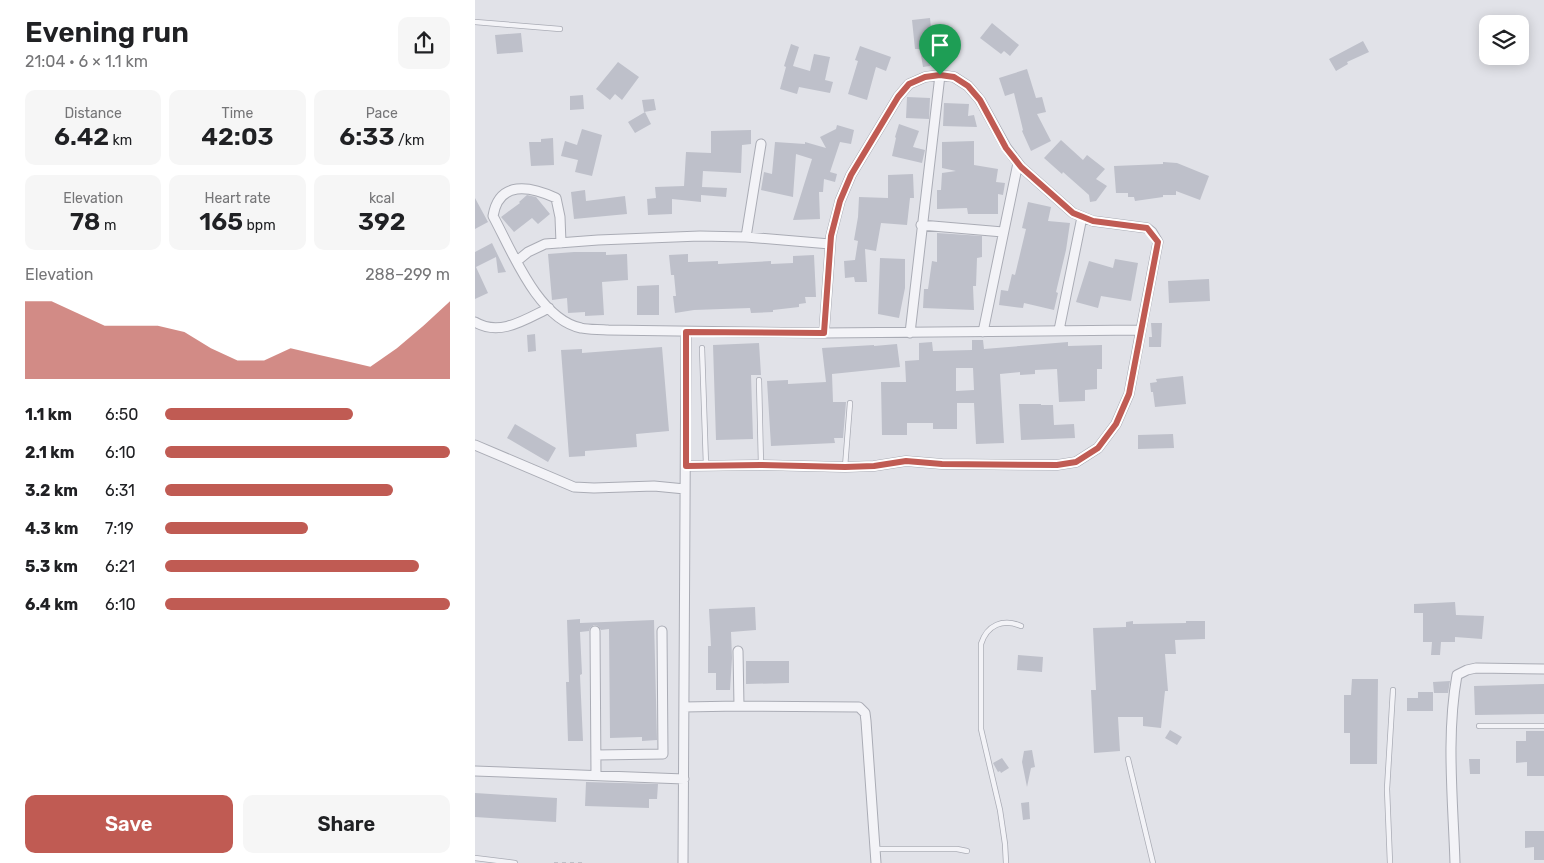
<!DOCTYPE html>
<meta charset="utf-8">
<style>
body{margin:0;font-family:Rubik,sans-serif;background:#f6f6f6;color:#202124;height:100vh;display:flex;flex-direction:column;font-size:19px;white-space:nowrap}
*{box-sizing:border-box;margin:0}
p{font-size:16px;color:#757577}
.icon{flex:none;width:28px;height:28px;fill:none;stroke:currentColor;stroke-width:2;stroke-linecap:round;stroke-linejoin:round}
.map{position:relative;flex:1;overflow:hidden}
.sheet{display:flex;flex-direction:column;background:#fff;width:475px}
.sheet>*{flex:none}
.controls{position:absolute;left:1004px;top:15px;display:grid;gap:10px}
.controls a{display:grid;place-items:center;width:50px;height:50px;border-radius:10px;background:#fff;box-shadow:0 2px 12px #0003;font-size:25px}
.pin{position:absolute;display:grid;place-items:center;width:42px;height:42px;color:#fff;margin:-51px -21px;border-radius:50% 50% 50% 0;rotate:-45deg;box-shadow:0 0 5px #0007}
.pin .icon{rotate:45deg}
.round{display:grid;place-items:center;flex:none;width:52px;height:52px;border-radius:10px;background:#f6f6f6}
.head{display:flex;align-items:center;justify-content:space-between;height:85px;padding:0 25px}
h1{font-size:28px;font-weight:600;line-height:38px}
.figures{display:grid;grid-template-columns:repeat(3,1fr);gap:8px;height:85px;padding:5px 25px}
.figures div{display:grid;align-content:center;border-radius:10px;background:#f6f6f6;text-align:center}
.figures b{font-size:25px;font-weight:600}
.figures small{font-size:14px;font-weight:400}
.figures p{font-size:14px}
.chart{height:140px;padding:10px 25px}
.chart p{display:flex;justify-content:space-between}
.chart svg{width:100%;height:90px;margin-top:5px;fill:#c05b53;opacity:.7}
.button{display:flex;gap:10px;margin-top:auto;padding:10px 25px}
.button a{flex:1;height:58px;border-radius:10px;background:#c05b53;color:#fff;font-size:20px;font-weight:600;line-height:58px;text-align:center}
.button a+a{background:#f6f6f6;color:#202124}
ul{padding:0 25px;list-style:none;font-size:16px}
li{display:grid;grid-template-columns:80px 60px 1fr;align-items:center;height:38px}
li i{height:12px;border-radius:6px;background:#c05b53}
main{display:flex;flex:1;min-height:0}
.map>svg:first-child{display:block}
.building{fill:#bec0ca;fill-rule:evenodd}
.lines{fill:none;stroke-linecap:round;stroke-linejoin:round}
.lane-casing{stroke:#aaacb5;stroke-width:6}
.street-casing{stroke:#aaacb5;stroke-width:11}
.path{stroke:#bfc0c7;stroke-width:2;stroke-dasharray:4 4;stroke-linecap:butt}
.lane{stroke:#f3f3f7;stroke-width:4.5}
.street{stroke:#f3f3f7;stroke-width:9}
.route-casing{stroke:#fff;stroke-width:10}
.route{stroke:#c05b53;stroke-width:6}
</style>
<main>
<section class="sheet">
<div class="head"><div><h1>Evening run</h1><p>21:04 · 6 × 1.1 km</p></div><a class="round"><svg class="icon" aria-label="share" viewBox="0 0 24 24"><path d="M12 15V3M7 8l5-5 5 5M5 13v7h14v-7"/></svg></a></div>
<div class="figures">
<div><p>Distance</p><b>6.42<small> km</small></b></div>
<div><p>Time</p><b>42:03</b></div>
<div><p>Pace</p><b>6:33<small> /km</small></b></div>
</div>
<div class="figures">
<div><p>Elevation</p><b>78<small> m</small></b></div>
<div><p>Heart rate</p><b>165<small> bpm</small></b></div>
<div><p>kcal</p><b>392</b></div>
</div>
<div class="chart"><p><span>Elevation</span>288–299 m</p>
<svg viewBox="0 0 160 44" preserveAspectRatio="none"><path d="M0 44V6L10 6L20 12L30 18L40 18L50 18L60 21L70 29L80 35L90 35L100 29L110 32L120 35L130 38L140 29L150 18L160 6V44z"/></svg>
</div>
<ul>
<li><b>1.1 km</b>6:50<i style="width:66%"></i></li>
<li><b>2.1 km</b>6:10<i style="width:100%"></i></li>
<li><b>3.2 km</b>6:31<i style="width:80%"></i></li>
<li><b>4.3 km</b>7:19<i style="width:50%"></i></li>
<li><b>5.3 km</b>6:21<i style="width:89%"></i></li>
<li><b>6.4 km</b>6:10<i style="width:100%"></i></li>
</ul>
<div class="button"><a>Save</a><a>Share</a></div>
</section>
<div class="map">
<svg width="1069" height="863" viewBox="0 0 1069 863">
<rect width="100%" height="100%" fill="#e1e2e8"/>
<path class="building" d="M455,18L458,47L453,48L455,66L448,67L445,49H440L437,20Z
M517,23L544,45L535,56L529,51L526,54L505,38Z
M46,33L48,52L22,54L20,35Z
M888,41L894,52L872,62L873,64L861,71L854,59Z
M316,44L324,47L318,66L335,71L339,54L355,57L350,80L358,82L355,93L324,87L322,94L305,89L311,67L309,66Z
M385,46L416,57L411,71L401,67L392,100L373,94L383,61L380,60Z
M143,62L164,77L147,100L140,94L135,100L121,89Z
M552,69L561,98L567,97L571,112L562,114L576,141L556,151L547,131L548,130L539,93L530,96L524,78Z
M108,95L109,109L95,110V96Z
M432,97L455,98L454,119L431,118Z
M179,99L181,110L169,112L167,100Z
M469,103L494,104L493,116L499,115L502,127L468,126Z
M170,112L176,124L160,133L153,122Z
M424,124L444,131L438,147L450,150L447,163L417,156L421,138L420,137Z
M362,125L379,130L376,144L365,142L355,172L362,174L360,182L349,179L348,192H344L345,219L318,220L337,159L321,154L318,197L286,190L289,172L297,174L300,142L330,144V142L351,148L345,137L361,129Z
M107,129L127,135L117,176L100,172L103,160L86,156L90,141L102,145Z
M276,130V144L267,145L266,173L228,171L227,187L252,188L251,197L226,195V202L197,199V214L173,215L172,199L181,198L180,187L209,186L211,152L236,153V131Z
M78,138L79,165L56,166L54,142H66V139Z
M586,140L608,160L612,155L630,169L621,179L632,186L621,201L615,202L614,195L588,172L587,174L569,158Z
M499,141V165L523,169L521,182L530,183L528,195L523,194V214H493L492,208L462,209V190H466L467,173L481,171L467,168V142Z
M688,162L702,163L734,176L725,200L701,191V195H688V197L660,201L659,197H653V193H641L639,166L688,164Z
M438,174L439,198H435L432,225L406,223L401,251L390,249L392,282H380L379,277L370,278L369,261L380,260L383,241L379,240L383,217L384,197L413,198V175Z
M110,190L111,201L150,196L152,214L99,219L96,192Z
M52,195L61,197L75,214L63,224L57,218L39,232L26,217L45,203L44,202Z
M0,198L13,222L0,229Z
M553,202L576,207L573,221L595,223L591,250L581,292L583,293L579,310L549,303L548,308L524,305L526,290L533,291L537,274L540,275L551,229L547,228Z
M462,233L507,236V257L502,258L501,286H498L499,310L448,308L449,289H453L457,261L462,262Z
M17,243L31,272L23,273L21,257L1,267L13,293L0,299V252Z
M99,252H131V255L152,254L153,280L127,282L129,315L110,316V312L93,313L92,298L77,300L73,254Z
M213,254V262L243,261V264L296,261V264L318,263V256L339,255L341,297H330L331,303L324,304V307L298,310V312L276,313L275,308L219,310L200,313L198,296H201L199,275H196L194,255Z
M405,258L430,259V288L424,318L403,314Z
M640,259L663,263L656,301L626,296L623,308L601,302L614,261L638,268Z
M734,279L735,301L694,303L693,281Z
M184,285V315H162V286Z
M676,323H687L686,347H674V337H677Z
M60,334L61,351L53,352L52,335Z
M497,340H508L509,349L593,342V346L627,345V369H622V389L610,390V401L584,402L582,369L560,370V374L545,375V372L525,374L529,443L501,444L499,403H482V429H458V423H432V435H407L406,382H431L430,361L444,360V343L457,342L458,351L497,350ZM481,368H498L499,390L481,391Z
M284,343L286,375H276L278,439L241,440L238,345Z
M422,344L425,367L357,374L358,402H371L368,438H359L360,443L296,446L292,381L313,380V384L351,382L347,348L399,345V346Z
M187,347L194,431L161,434L162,447L110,451V456L94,457L86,350L107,349V353Z
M708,376L711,404L680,407L678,392H676L675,383L682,382L681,379Z
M544,404H566V405H578L579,425L599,424L600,438L546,440Z
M40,424L81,448L73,462L32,438Z
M698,434L699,448L663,449V435Z
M980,602L981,615L1009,616L1007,639L980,637V642H966L965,655H956L957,642H948V613H939V604Z
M280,607L281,630L256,632L257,658L255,690H241V673H233V646H236L234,609Z
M105,619V623L179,620L182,740L167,741V737L135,738L134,629L126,630L123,626L119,625L115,628L114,631L105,632L107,674L105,675L108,741H93L91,682H94L92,620Z
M658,621V624L711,623V621H730V639L700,640L701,654H690L693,691H690L686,728L668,726V717H643L645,751L619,753L616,690H621L618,628L651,627V622Z
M543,655L568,657L567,672L542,670Z
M271,661H314V683L271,684Z
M877,679H903L902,764H875V733H869V695H876Z
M975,681L973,693H959L958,682Z
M1069,684V714L1000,715L999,686Z
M943,692H958V711H932V698H943Z
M695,730L707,737L702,745L690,738Z
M1051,731H1069V776H1052V762L1041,763V741H1051Z
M557,750L560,767L556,768L552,787L547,762L549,751Z
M527,758L534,768L526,773L525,771L523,772L518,763Z
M994,759H1005V774H995Z
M111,782L183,784L182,799H174V808L110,806Z
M0,793L82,798L81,822L0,817Z
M554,802L555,819L548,820L546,803Z
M1050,831H1069V860H1059V847L1050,848Z"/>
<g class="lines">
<g class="lane-casing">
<path id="lane" d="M0,22L85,29
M227,348L231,465
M284,380L286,465
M370,467L375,403
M1004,726H1069
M653,759L678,863
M400,849H482L492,851
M0,858L40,863
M531,863L530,844L525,810L506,729V644C512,625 528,618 546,626
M915,863L912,789L918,690"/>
</g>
<g class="street-casing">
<path id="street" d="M446,225L528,232
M271,237L286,144
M86,243L85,217L81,198C55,186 24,180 18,216C37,251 63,319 106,328C114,330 124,329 133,330L349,333L666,330L683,242L677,232L672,228L618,221L598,213L546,167L531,147L505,100L493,86L479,77L465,75L450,77L434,84L423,97L376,175L365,201L356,236L349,333
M42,261L53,252L70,244L123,240L225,236L271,237L355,244
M0,322C25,337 51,319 74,308
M584,330L607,217
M508,332L543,163
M435,333L465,75
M0,445L99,487L119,488L179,486L210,489
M211,466L286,465L370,467L399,466L431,461L467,464L582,465L601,462L623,448L641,424L654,394L666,330
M120,631L121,775
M264,706L384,707L390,713L391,721L401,863
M209,707L264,706L263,651
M121,755L188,754L187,631
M0,771L209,779
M208,863L211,332
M980,863C978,800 971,736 982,675L992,670L1001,668L1069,669"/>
</g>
<path class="path" d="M79,863H108"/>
<use href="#lane" class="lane"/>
<use href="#street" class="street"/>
</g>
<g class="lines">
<g class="route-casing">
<path id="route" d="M465,75L479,77L493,86L505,100L531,148L546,167L598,213L618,221L672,228L683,242L654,394L641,424L623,448L601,462L582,465L467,464L431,461L399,466L370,467L286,465L211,466V332L349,333L356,236L365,201L376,175L423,97L434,84L450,77Z"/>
</g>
<use href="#route" class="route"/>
</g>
</svg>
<div class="controls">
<a><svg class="icon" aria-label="layers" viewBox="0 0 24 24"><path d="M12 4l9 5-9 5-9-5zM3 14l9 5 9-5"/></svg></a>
</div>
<div class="pin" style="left:465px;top:75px;background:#1e9e55"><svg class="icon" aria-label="arrive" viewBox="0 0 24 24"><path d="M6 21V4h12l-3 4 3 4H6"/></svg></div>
</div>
</main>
